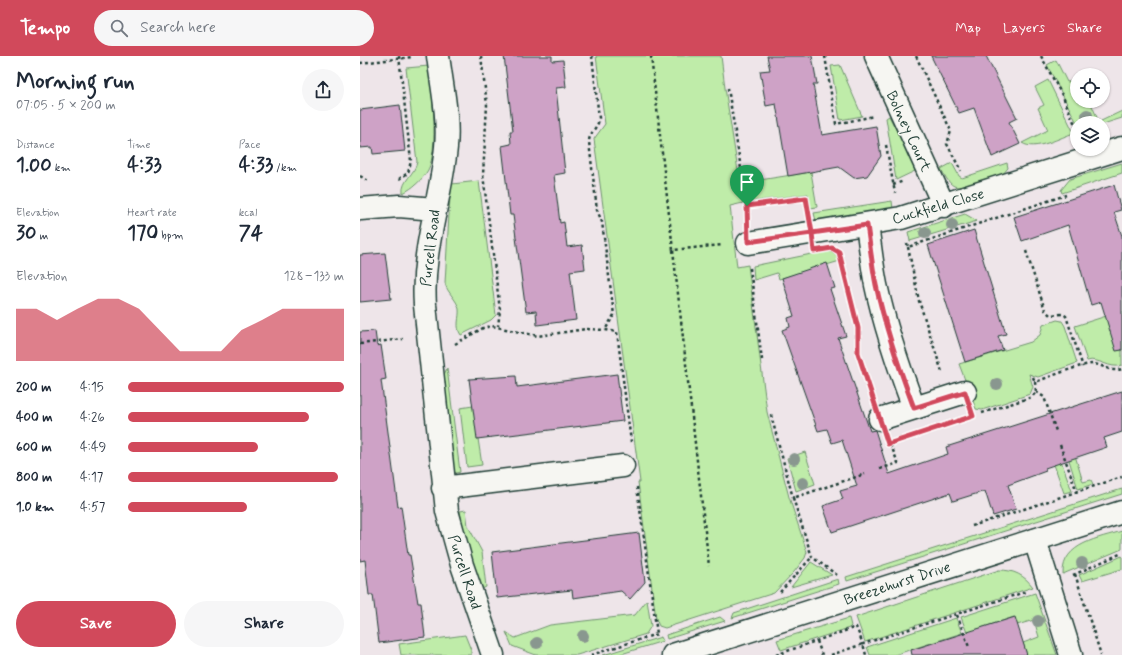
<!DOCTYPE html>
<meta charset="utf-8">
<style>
body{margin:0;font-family:Mynerve,sans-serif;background:#f6f6f7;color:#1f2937;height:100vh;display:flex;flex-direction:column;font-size:15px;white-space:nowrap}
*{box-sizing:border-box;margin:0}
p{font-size:13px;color:#747a83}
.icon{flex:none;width:22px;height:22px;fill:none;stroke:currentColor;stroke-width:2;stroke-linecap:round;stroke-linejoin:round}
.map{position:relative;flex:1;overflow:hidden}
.side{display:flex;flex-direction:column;background:#fff;width:360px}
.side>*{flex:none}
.tools{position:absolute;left:710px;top:12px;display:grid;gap:8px}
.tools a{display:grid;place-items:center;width:40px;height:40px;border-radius:50%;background:#fff;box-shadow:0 1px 3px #0004;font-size:20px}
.pin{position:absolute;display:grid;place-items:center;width:34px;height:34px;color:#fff;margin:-41px -17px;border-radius:50% 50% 50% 0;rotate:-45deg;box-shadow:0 0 4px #0007}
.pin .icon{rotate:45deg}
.round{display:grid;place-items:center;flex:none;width:42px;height:42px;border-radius:21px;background:#f6f6f7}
.summary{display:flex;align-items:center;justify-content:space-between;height:68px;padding:0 16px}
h1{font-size:22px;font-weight:800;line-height:30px}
.stats{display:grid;grid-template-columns:repeat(3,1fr);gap:6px;height:68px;padding:4px 16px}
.stats div{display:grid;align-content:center}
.stats b{font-size:20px;font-weight:800}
.stats small{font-size:11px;font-weight:400}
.stats p{font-size:11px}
.chart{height:112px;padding:8px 16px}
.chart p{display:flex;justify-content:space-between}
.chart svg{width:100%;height:72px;margin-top:4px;fill:#d1495b;opacity:.7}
.primary-button{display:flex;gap:8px;margin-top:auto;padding:8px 16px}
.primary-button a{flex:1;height:46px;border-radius:24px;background:#d1495b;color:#fff;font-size:16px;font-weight:800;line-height:46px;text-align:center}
.primary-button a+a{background:#f6f6f7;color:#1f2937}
ul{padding:0 16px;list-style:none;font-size:13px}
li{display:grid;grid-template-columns:64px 48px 1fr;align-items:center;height:30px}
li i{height:10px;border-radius:5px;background:#d1495b}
header{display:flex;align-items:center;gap:24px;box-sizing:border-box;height:56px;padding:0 20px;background:#d1495b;color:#fff}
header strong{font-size:19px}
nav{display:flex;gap:22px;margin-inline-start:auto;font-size:14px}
.search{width:280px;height:36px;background:#f6f6f7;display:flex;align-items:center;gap:10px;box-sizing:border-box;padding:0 14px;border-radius:22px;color:#747a83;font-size:15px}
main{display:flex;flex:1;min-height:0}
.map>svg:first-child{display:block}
.green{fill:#bfeca9;stroke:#6f946e}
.building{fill:#cea2c6;stroke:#1f3d34}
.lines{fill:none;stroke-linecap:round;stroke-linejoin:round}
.street-casing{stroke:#1f3d34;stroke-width:25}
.secondary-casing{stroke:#1f3d34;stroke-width:25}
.path{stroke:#1f3d34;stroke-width:2.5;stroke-dasharray:3 3;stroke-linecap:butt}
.street{stroke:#f6f6f2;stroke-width:22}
.secondary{stroke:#f6f6f2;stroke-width:22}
.tree{fill:#89978f}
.route-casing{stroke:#fff;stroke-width:8}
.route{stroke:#d1495b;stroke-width:5}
.labels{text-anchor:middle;stroke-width:3;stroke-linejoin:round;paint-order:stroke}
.street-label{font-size:15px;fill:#1f3d34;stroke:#f6f6f2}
</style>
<header>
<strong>Tempo</strong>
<div class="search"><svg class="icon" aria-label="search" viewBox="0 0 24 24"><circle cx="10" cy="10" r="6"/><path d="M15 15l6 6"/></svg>Search here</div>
<nav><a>Map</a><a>Layers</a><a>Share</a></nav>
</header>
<main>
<section class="side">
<div class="summary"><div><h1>Morning run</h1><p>07:05 · 5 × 200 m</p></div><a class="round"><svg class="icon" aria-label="share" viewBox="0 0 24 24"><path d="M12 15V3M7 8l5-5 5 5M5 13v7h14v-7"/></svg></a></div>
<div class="stats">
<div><p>Distance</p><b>1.00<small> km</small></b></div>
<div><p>Time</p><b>4:33</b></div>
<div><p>Pace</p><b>4:33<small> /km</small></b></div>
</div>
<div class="stats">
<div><p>Elevation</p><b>30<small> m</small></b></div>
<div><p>Heart rate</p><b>170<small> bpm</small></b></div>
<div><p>kcal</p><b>74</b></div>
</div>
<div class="chart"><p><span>Elevation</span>128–133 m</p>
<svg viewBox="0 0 160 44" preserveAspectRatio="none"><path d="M0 44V12L10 12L20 19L30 12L40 6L50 6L60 12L70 25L80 38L90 38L100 38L110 25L120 19L130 12L140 12L150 12L160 12V44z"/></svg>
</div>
<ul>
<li><b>200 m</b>4:15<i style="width:100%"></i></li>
<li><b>400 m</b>4:26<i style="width:84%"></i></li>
<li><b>600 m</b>4:49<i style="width:60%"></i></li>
<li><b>800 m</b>4:17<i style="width:97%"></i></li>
<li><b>1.0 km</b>4:57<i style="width:55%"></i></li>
</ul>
<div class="primary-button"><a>Save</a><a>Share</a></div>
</section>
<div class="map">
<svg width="762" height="599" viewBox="0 0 762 599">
<rect width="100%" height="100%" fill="#eee5e9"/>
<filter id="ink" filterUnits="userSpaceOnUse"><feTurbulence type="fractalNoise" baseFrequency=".025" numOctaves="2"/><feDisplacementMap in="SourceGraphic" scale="8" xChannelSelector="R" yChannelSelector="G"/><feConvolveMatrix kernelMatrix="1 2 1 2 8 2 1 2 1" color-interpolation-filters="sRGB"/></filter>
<g filter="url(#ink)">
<path class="green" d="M236,0H361L365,32L383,147L370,150L377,211L388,209L407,356L429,441L447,496L445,502L434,516L414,537L305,572L299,570L296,563L278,426H280L234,83L245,68Z
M696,4L707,26L711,25L717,36V45L723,47L730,45L739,66L762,55V62L743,68L717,67L687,9Z
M480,9L502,60L480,64L471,10Z
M69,10C72,34 79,93 68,114C62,124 53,132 43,137C41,125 55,118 57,106L46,12Z
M688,24L714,77C701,81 675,96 662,87L688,74L678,52L684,49L675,31Z
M529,60L557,114L536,124L526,62Z
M592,107L599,120L602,122L647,107L648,112C646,114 644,117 642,119C634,125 604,134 594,130C588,127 584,118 581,113Z
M762,107V117L702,137L701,134L710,123Z
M451,116L457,151L450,152L448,138L390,146L387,126Z
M119,125L136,259L131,264L101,279C95,271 100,261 99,253C97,243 87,237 85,227L90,141L92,128Z
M532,145L533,153L456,165L454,157Z
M605,158L617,165L550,185L548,176Z
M466,195C474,196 477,197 480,205L419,223L417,217L394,224L393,210Z
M762,255V309C750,314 738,301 727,305L715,270Z
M697,264L702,265L705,270L717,307L678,321L669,318L673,331L670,338L622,354L616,353L599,308L671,286L680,279L683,269Z
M87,312L100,416L96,417L90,413L83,321Z
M113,350L122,409L107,411L100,352Z
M711,386L723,426L731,424L733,428L718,433L704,388Z
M696,391L712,435L704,437L689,394Z
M445,396L455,428L436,435L427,402Z
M762,433V438L487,525L486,521Z
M106,454L108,470L122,496L126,531L122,533L112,507L103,472L100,455Z
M762,475V493L703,518C702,487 740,482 762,475Z
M762,500V513L722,525L719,519Z
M451,506L472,519L431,531Z
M639,514C654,514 664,519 673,531L505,586L496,561Z
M478,523L479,528L372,562L374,557Z
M675,537L697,599H658L666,596L663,587L679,581L674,564L657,569L654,561L615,574L612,590L601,561Z
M287,544L291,570L286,578L217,599H176L152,590L146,576L155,582L190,569L275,559Z
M360,561L365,565L307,583L306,579Z
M489,562L491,570L489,572L421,594L417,584Z
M596,562L602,577L534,599H510L507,591Z
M105,579L111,594V599H41L39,588Z
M301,581L303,585L258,599H243Z"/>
<path class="building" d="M144,0H192V5L203,4L206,31L196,32L205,117L194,119L200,167L204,166L207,191L222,189L225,213L210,215L216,264L177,269L176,255L166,256L153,159H150L142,90L151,88L150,75H153Z
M407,0H452L457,28H453L462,79L516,70L521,100L507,120L494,122L479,111L428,120L416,48L406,50L400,15L410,14Z
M571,0H626L657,62L649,66L660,88L632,101L614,52L599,57Z
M40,49L45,95L13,98L12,91L0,92V54Z
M754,129L761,154L754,156L762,180V294L756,295L741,246L731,249L708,169L662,185L654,161Z
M614,174L646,278L638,280L643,294L605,306L568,189Z
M25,197L31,243L0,246V199Z
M467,207L475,232L470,233L486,280L478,282L510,375L515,374L529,418L588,398L586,391L762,335V376L744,382L747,391L685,412L686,415L648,429L656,453L633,460L625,435L593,445L590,437L472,476L463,450L483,443L480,435L497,430L482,384L472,387L467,373L458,375L422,274L430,271L428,262L434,260L422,222Z
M15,275L17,290L21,289L26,323L21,324L38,451L41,450L48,499H50L58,547H61L65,581L19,587L13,539H9L5,504L0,505V276Z
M257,318L263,365L117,383L109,323L156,320L157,331Z
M279,477L285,526L270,543L261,535L213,542L212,534L137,542L132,496Z
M655,561L667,599H552L551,594Z"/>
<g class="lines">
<g class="street-casing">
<path id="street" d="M78,0C82,30 89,62 86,91C81,145 61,194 65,249L87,455L102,509L133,599
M516,0L584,150
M0,153L39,150L75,153
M507,169C510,189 512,209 516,229C525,271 539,312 554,352
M388,187L541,162L762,92
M520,363L605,336
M83,432L263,410
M675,484L711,599"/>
</g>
<g class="secondary-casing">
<path id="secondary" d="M313,599L762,456"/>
</g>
<path class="path" d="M39,0L51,105L48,117L39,123
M121,0L127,49L123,119L140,254L138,270
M232,0L239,62C239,71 229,76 229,86L237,154L242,166L254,259L245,274L257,276L271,386
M291,0L313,194L362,189
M465,0L476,68L514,60
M556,0L591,75L587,88L601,115
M681,0L703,41L717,73
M0,7L53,1
M368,32L387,150
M526,89L535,137
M0,120L10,126
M533,129L544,125
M387,161V150L446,142L448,152
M547,187L548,191L706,139
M548,191L559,245L582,316
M313,194L349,510
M666,195L685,254L690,259L703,258L706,260L723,311
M480,197L486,222
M390,212L402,304
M498,271V297L512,340
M0,288L43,283
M95,288L123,272L132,270L178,280L226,273L245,274
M673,321L675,326
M676,336L684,341L696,375
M622,357L672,341L676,336L675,326C687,322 721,308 732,308C743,308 750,317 762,313
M411,359L433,442
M700,389L717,436
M520,413L538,407L530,387
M277,431L297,578
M612,470L762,421
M715,518L741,599
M477,519L452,501L433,442L505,418
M713,519L762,497
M420,536L452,501
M597,559L609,591
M457,585L462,599
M231,599L297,578
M416,599L496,571L503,588L665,536
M471,599L503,588L506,599"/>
<use href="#street" class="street"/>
<use href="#secondary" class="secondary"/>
</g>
<g class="tree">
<circle cx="727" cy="59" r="6"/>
<circle cx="592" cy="169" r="6"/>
<circle cx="565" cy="177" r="6"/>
<circle cx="637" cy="328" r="6"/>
<circle cx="434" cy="403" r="6"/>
<circle cx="443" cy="427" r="6"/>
<circle cx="722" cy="507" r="6"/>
<circle cx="678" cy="565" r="6"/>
<circle cx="223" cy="580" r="6"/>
<circle cx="177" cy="587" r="6"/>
</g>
</g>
<g class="lines" filter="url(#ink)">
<g class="route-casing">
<path id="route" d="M387,150L388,186L452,177L454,195L472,192L479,196L498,272V297L528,388L613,360L605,336L554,352C539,312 525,271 516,229C512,209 510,189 507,169L452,177L446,142L387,150"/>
</g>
<use href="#route" class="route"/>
</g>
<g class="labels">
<g class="street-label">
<text transform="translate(549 75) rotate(65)" y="5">Bolney Court</text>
<text transform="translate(578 150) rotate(-16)" y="5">Cuckfield Close</text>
<text transform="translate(70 192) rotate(-83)" y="5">Purcell Road</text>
<text transform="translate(105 516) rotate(72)" y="5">Purcell Road</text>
<text transform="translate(537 527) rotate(-18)" y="5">Breezehurst Drive</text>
</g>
</g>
</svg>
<div class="tools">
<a><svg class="icon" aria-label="locate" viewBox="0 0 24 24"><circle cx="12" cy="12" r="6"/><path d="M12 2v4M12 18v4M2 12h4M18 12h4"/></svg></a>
<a><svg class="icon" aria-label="layers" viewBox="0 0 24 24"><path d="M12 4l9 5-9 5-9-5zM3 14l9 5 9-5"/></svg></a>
</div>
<div class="pin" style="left:387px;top:150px;background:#1e9e55"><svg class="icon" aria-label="arrive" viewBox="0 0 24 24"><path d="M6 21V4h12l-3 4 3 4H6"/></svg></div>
</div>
</main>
